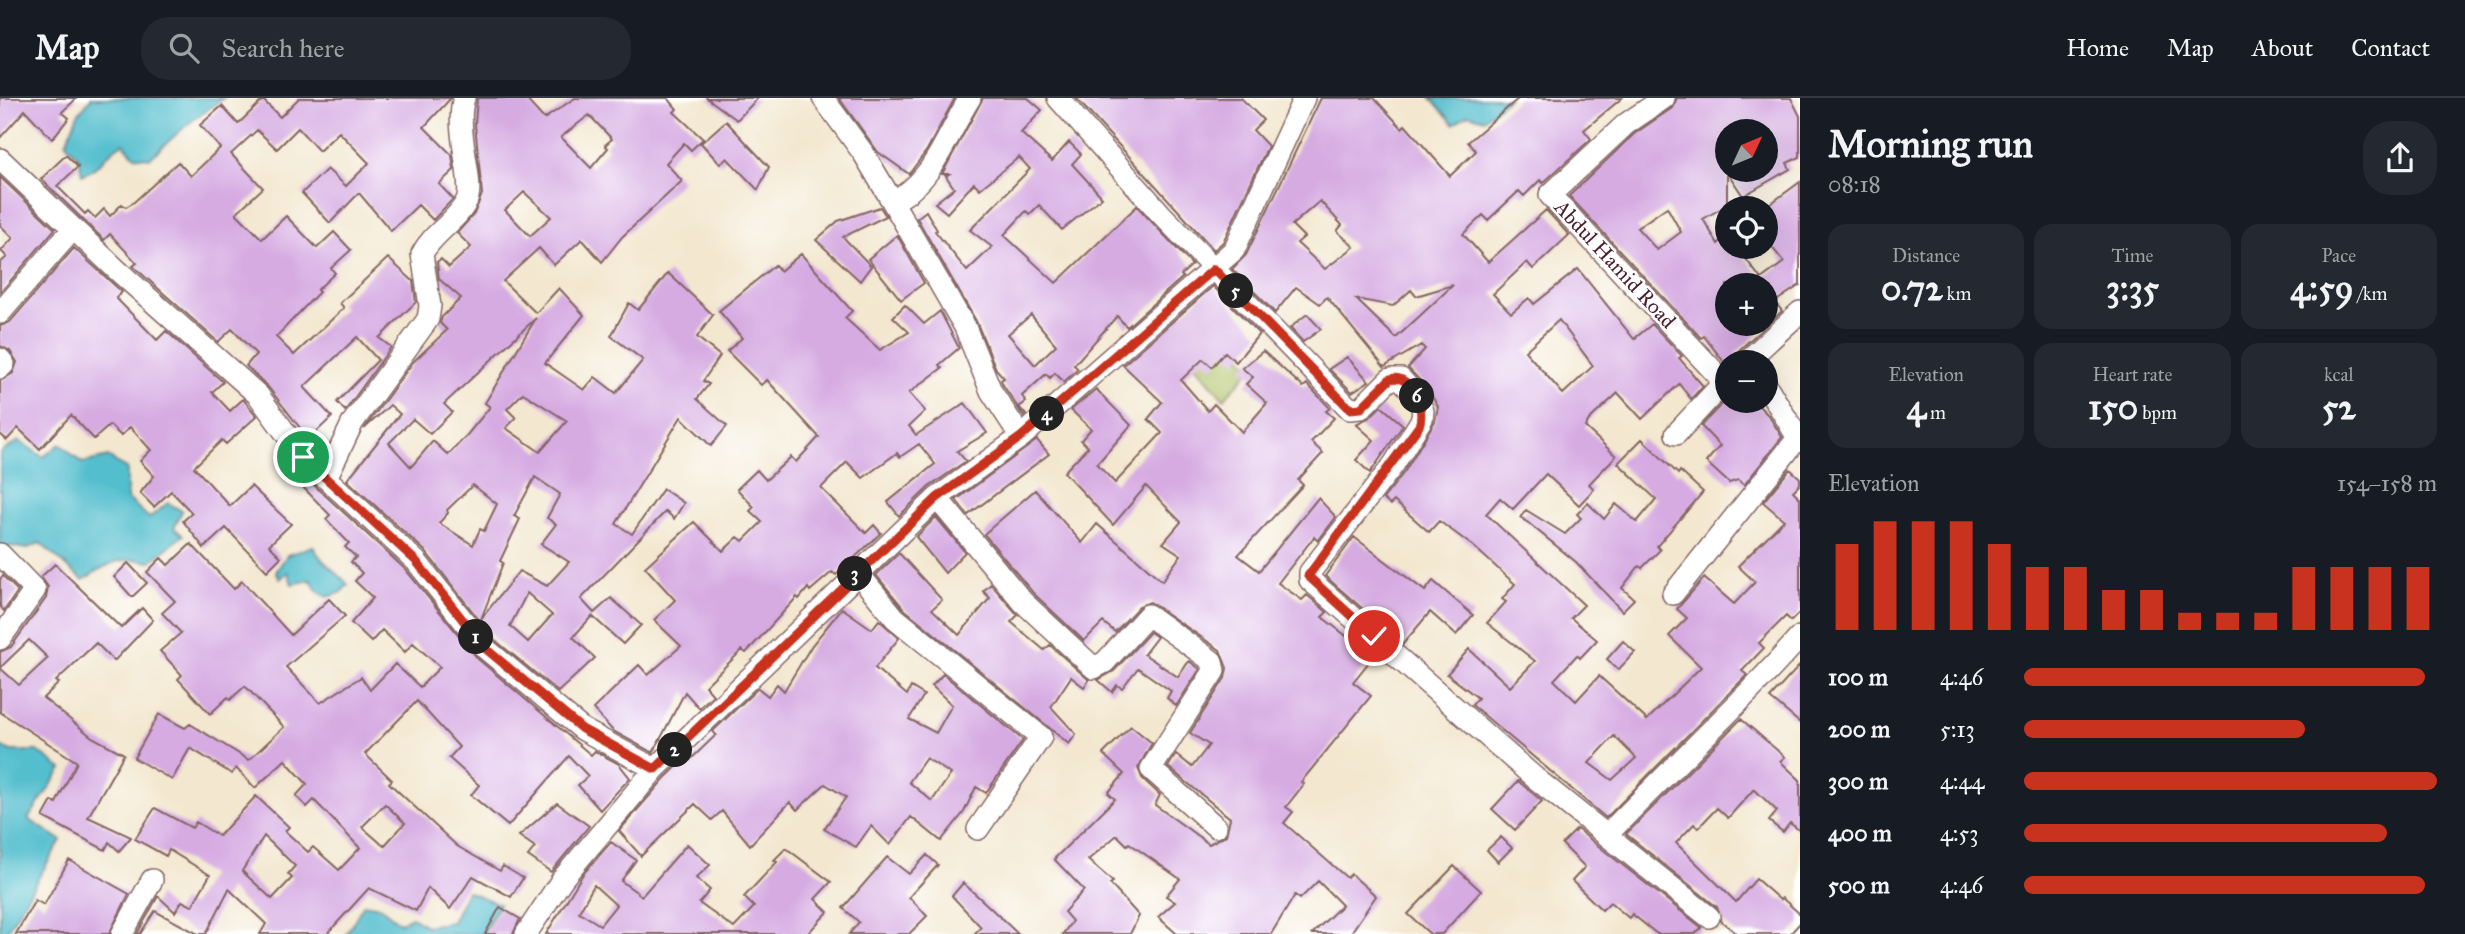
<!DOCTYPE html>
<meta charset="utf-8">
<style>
body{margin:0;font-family:"IM FELL Great Primer",serif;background:#242831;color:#f1f3f6;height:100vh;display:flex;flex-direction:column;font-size:26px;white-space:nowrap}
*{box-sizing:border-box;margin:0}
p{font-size:23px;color:#9ea1a6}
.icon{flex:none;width:38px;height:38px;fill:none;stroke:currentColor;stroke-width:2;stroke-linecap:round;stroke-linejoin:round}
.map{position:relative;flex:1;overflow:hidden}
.panel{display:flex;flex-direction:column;background:#171b24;width:665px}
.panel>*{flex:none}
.needle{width:46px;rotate:46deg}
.tools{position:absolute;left:1715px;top:21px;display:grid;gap:14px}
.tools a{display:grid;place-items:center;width:63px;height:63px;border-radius:50%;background:#171b24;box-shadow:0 7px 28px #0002;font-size:35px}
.pin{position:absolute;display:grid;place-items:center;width:60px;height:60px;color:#fff;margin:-30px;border:4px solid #fff;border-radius:50%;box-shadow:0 2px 7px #0007}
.km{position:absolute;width:35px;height:35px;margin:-18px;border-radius:50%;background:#222;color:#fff;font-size:19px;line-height:35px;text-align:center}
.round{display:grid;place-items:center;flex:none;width:74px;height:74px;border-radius:28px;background:#242831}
.summary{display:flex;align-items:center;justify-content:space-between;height:119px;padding:0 28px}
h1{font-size:38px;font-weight:800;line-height:52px}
.stats{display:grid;grid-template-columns:repeat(3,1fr);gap:10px;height:119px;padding:7px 28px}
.stats div{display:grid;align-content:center;border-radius:18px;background:#242831;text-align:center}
.stats b{font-size:35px;font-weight:800}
.stats small{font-size:19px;font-weight:400}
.stats p{font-size:19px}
.chart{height:196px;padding:14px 28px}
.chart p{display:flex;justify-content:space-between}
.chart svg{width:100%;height:126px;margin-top:7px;stroke:#c8321e;stroke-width:6}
ul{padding:0 28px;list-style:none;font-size:23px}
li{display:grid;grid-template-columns:112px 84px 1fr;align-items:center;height:52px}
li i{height:18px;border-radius:9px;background:#c8321e}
header{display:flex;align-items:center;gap:42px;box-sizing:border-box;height:98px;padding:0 35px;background:#171b24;border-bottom:2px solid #363941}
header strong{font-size:33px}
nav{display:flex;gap:38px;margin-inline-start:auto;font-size:24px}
.search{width:490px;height:63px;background:#242831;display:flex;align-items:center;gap:18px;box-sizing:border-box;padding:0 24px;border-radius:28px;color:#9ea1a6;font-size:26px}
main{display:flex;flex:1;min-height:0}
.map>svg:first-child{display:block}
.green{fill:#adc165;stroke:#7c7048;stroke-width:2}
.water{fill:#52becd;stroke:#4e6e7c;stroke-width:2}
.building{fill:#d6abe2;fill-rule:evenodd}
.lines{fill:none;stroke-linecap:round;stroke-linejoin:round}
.minor-casing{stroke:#856564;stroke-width:24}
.minor{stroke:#fff;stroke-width:21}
.route-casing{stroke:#fff;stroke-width:14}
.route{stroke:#c8321e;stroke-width:9}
.labels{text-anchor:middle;stroke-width:5;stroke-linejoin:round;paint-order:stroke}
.street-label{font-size:21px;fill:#4a1f2b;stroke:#fff}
</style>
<header>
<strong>Map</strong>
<div class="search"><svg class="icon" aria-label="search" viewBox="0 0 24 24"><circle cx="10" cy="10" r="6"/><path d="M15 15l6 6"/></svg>Search here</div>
<nav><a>Home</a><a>Map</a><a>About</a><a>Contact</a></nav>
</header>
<main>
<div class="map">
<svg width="1800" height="836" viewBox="0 0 1800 836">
<rect width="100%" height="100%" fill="#fff"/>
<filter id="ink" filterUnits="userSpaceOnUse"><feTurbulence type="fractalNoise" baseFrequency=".0143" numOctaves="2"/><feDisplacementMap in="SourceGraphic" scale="14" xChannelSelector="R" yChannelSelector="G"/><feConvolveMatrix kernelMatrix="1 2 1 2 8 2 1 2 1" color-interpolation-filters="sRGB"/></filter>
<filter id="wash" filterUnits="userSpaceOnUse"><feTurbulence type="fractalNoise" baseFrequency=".00686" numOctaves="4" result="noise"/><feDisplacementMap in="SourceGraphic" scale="28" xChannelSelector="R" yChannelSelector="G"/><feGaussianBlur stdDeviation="1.57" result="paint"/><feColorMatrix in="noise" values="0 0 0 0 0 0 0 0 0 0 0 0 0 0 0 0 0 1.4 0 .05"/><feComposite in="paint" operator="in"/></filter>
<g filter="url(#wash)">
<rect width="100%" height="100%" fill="#f3e7cf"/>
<path class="green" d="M1196,212L1252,270L1224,301L1169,236Z"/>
<path class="water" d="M91,0H224L189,25L150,60L135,58L123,45C105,55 103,68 82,77L79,60L66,45L78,16Z
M1431,0H1508L1484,21L1468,16L1454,26Z
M19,343L43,359L60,346L82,365L108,359L127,371V400L149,420L168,405L182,413L174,430L183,437L150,464C122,456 106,467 83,482L40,445L26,451L10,448L4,452L0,448V355Z
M313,448C321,465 337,473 348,487L340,495L327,499L317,493L311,482L292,486L288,474L280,481L276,474L287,457Z
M0,648L11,653H37L62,671L28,721L61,742L5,836H0Z
M467,793L499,806L483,836H346L364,806L380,809L400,825L412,819L426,828L452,824Z"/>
<g id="blocks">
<path class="building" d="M0,0H77L62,14L69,20L52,41L25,12L0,40Z
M299,0H451L424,29L452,57L454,72L439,86L453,101L433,122L418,107L391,133L359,95L330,125L302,95L327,71L346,88L369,65L339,34L319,53L298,30L277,51L257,32L231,56L263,90L236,115L262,141L286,118L317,150L334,134L351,152L331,170L335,175L317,192L319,194L276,239L294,257L344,210L340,205L388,160L413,183L416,204L379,240L391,249L345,313L337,304L378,262L357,239L304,289L332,319L315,335L327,348L322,358L268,289L246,268L256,256L232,231L218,244L133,168L137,165L110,136L104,142L41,81L66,57L78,69L57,88L85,116L88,113L95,120L104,111L110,118L122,106L126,109L134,104L178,64L191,78L220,50L200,27L222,8L238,26L263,2L280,19Z
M477,0H525L544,21L575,0H668L677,11L674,14L703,41L691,52L684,45L666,65L682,83L622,139L602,164L582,141L554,167L539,150L503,183L536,215L559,190L584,217L545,265L584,292L595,279L616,295L643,262L611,238L629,205L638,212L668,175L713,217L697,239L720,258L703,283L709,286L697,301L727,328L711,348L681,319L616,426L632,436L663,391L684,405L674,421L666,413L581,501L594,515L611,500L641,527L623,546L592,518L573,539L595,560L558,594L495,542L425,453L347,382L400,316L390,307L364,331L413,264L447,232L440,225L442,219L461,200L439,181L437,164L441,161L449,169L471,149L457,135L474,116L482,96L475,26ZM589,17L612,41L605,47L608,50L591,70L561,39ZM524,94L551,119L530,138L505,112ZM536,220L485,305L490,309L467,337L448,357L433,343L411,369L389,345L413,321L430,336L452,314L444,306ZM523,295L567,323L540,354L506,330L516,320L507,311ZM535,379L560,396L547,420L556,426L541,446L569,464L547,488L519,473L481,521L503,465L500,463L520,421L514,418ZM473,387L497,406L484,433L480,431L473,447L439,425L448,415L447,412ZM527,495L552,517L528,544L510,528Z
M707,0H758L737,22Z
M839,0H955L927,52L909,76L878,54Z
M983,0H1028L1042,12L1021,35L1052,63L1069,44L1081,56L1072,66L1102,99L1062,132L1039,107L1030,116L1026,113L1004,137L1056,185L1137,108L1192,167L1181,177L1183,179L1127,229L1117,218L1074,267L1078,271L1064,284L1055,275L1050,280L1046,276L1022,298L1026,304L1019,309L1026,317L1024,319L1003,287L1001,282L1004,280L996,271L976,223L917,120L926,113L937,132L935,133L967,173L992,149L970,132L1030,71L1019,59L980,91L974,85L947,115L935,105L954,90L946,78L949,76H942ZM1031,217L1056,247L1035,267L1008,236Z
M1076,0H1241L1263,22L1253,32L1268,48L1223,144L1214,152Z
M1321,0H1374L1402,30L1405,27L1450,78L1476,53L1468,44L1519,0H1622L1584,32L1591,41L1543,85L1540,82L1524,98L1519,93L1488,122L1483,117L1463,136L1488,164L1546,112L1569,137L1533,171L1527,164L1493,196L1511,215L1529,200L1534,206L1578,171L1634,241L1652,226L1682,258L1679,260L1703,288L1691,301L1679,286L1642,321L1618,295L1589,322L1585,329L1616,358L1589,386L1594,391L1579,407L1546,376L1513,411L1500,400L1486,416L1584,507L1571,520L1597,542L1580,560L1577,557L1554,582L1576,603L1599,578L1647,622L1701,569L1669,538L1687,520L1677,511L1704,480L1734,506L1755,484L1738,468L1784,422L1763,404L1790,371L1800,380V386L1793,393L1800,400V514L1791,523L1786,518L1759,545L1764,550L1742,573L1747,577L1606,720L1472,607L1478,600L1447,576L1469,551L1510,589L1535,563L1487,525L1506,504L1502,501L1515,486L1473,448L1439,423L1429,434L1394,403L1390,407L1383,401L1405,373L1435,323L1438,309L1428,291L1408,270L1425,251L1421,247L1384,269L1327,199L1320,206L1296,189L1275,215L1232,171L1246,157ZM1320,103L1342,127L1337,133L1354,149L1325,171L1297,145L1304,139L1292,127ZM1453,187L1396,240L1356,201L1393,208L1411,192L1416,198ZM1559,222L1593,268L1563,296L1525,253ZM1614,638L1636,660L1612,682L1589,665Z
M1677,0H1791L1800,18V59L1787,65L1790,71L1743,98L1727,74V107L1703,121L1718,146L1727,138V149H1737L1761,181L1784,164L1766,142V109L1800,84V187L1775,204L1782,213L1737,254L1733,264H1724L1704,238L1701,240L1569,98L1634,36L1672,10ZM1727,33H1766V72H1727ZM1667,109L1681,134L1657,152L1637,130ZM1727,187H1766V226H1727Z
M726,23L769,69L758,92L727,60L720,66L701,45Z
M0,79L55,131L0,195V165L7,159L1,153L13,140L0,127Z
M880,109L886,118L843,139L871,168L860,183L816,142L838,123Z
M897,137L924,185L901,202L868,161Z
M74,150L122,194L116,200L157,242L166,233L223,284L212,294L230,313L243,301L257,318L226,346L222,342L194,369L230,408L251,388L291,426L269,447L281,459L267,473L226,430L204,450L183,423L192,415L171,393L154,409L140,395L154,378L140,363L151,352L130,329L121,338L110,327L94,341L71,317L40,351L18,330L7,342L0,336V283L13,275L17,264L10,253L0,248V228L10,224Z
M801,156L852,213L845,220L880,252L909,234L893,219L905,207L924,226L940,213L959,250L939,267L942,270L909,295L925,313L909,328L916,337L965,305L987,335L957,353L966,363L929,389L899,418L888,404L935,366L919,346L900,359L897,355L863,380L847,364L821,390L866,435L874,427L881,435L836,477L832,474L810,493L808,490L799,501L797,499L746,555L742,552L705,588L713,597L699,610L685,594L653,655L613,633L593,611L639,567L648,577L681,548L654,522L675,502L645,469L694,424L723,453L738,439L743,443L762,424L750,413L754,409L737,391L757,372L766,382L791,359L796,364L819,339L767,282L761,287L727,253L742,240L719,213L775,167L780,173Z
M1213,188L1259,236L1236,264L1225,254L1212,269L1203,261L1181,282L1208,313L1214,306L1242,334L1267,305L1246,286L1253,279L1242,270L1263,253L1303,289L1307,286L1330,310L1326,313L1334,320L1311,344L1323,355L1298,382L1303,387L1238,457L1259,473L1318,400L1336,419L1318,443L1314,439L1278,485L1302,502L1307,497L1327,514L1322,519L1373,559L1353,584L1371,598L1301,684L1304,686L1286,709L1293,714L1284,725L1347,780L1351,776L1376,798L1350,836H1312L1342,807L1318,783L1300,801L1295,797L1271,836H1177L1158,819L1175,804L1166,798L1180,781L1129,745L1127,747L1117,737L1088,762L1113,784L1110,786L1139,818L1130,836H1063L1072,823L1064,814L1084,792L1054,761L1115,701L1108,695L1124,676L1103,656L1131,628L1152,645L1138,670L1142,680L1160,697L1155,707L1209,746L1226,737L1230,720L1168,669L1176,656L1192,669L1209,647L1190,635L1225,580L1227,570L1220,552L1150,504L1139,508L1115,534L1103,524L1084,543L1033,495L984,436L1035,392L1082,445L1097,426L1162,483L1181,457L1163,445L1181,424L1146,388L1113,427L1064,374L1088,349L1081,342L1091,331L1071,312L1096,291L1131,327L1097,366L1115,385L1162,335L1148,321L1162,304L1123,267Z
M1307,216L1321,231L1303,244L1290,230Z
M1347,259L1369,283L1352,294L1329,271Z
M1727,300V303H1754L1769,318L1782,339L1744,387L1738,382L1729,385L1706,364L1720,348L1701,328Z
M1381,308L1403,327L1370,375L1356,362L1374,342L1356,326L1370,319Z
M1642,341L1678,376L1680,373L1703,394L1657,448L1660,452L1642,470L1639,468L1622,490L1634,501L1622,513L1576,464L1521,419L1526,412L1565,436L1581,420L1577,416L1588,405L1604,421L1616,406L1637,424L1656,401L1618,365Z
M1037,342L1049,356L968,417L956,402Z
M302,376L406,472L478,561L591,657L595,653L619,666L630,680L600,712L578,687L588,678L569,658L508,728L471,697L479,687L449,660L459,649L417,603L365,656L392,682L389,685L457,748L500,773L503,768L523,780L511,799L473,778L450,811L428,790L416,813L369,790L327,836H260L266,826L229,791L206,836H198L155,813L140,836H137L158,798L175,814L182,803L192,808L210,777L169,752L166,758L135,741L155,710L192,730L196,724L219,738L256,698L289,729L285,733L308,754L313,749L339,772L360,750L314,702L307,709L296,698L307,686L285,662L255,690L236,670L232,676L190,650L172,682L134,660L159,616L185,630L190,626L249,662L284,629L245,588L230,602L228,599L210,616L178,581L182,577L160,553L181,535L162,515L175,503L147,474L161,460L168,467L191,446L234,491L242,483L291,537L329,501L345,518L286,569L320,605L361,579L370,592L395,566L420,589L440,569L413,545L405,554L382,532L371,544L351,525L373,500L355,483L362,475L351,464L356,459L345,449L349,445L326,421L330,417L296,382ZM385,706L405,725L384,748L362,729ZM264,738L295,768L288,776L292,780L272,801L242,773Z
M936,419L965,454L945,475L916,439Z
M1354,439L1425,493L1433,483L1473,517L1456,537L1430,514L1403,546L1325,478Z
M899,455L942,502L932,511L959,537L990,500L983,493L991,486L1018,517L1011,524L1044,552L1050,547L1089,582L1084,589L1071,579L1051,609L1076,636L1069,646L904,511L876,477Z
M128,465L147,485L132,499L114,479Z
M55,466L121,530L142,510L153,522L114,563L96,545L56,583L59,585L43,600L92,639L124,656L88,719L131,739L119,753L109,744L105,752L43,719L52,703L56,705L77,664L0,614V570L19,587L48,560L29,542L0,570V554L11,549L46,500L48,489L41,479Z
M3,478L18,493L4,513L0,508V481Z
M842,510L872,531L879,522L899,540L875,570L907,597L911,589L924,597L909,621L936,635L952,607L932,588L943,576L1023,642L986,695L976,689L964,714L941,743L911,719L890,747L871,728L856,749L824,731L846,699L825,686L797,712L790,704L750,747L722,713L712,722L695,706L641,758L619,733L665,680L687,659L690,662L716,637L713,633L758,590L768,598L777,586L784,593L812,547ZM926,660L951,676L932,703L909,684Z
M1150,534L1157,539L1144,556L1178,579L1189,563L1200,571L1176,608L1167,600L1171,593L1138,570L1122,590L1117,587L1112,594L1098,582L1114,573Z
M1623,543L1635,554L1618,572L1607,561Z
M1800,567V625L1770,600Z
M1741,621L1785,659L1780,663L1800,682V733L1790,725L1783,734L1769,723L1777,713L1754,691L1728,720L1717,710L1698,730L1694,726L1676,745L1736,804L1756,781L1780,802L1782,800L1800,816V825L1790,836H1737L1721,823L1717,809L1626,736Z
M1518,683L1542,703L1515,732L1492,711Z
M557,705L589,728L551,774L528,758L535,749L519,738Z
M1577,731L1701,829V830L1695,836H1657L1632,816L1629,820L1610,804L1602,812L1572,783L1585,769L1562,746Z
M1501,739L1512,750L1498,764L1487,752Z
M611,744L636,762L621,783L642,798L687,746L710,767L696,780L710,792L699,805L734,830L754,809L744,799L777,764L774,762L786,750L831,784L815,801L828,814L807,836H546L583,776ZM594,787L616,807L600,827L579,814Z
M927,757L938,767L909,799L927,818L909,836H849L859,824L843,810L887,759L909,776Z
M69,762L129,796L109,836H16L35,802L44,807Z
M1454,768L1481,793L1442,836H1430L1408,816Z
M963,785L982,802L1018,836H974L981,829L952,798Z
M500,809L520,821L513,836H485Z"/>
</g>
</g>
<g filter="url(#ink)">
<use href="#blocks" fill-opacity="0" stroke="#856564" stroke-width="2"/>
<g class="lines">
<g class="minor-casing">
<path id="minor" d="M823,0L864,56L892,103L965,229L991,293L1021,339
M1058,0L1161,116L1350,311L1361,310L1390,281H1401L1418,300L1423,313L1422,321L1394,366L1310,474V482L1535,680L1709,819
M1664,0L1626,26L1550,97L1724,284
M0,61L117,172L258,297L303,359L416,463L486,551L582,631L655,671L563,780L526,836
M892,103C932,88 948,34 970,0
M0,215L73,131
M0,261L4,266L0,270
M1746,264L1800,214
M1676,336L1727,281
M326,380L353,324L428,221L430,208L422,156C432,135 458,123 467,102C475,84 454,31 464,0
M937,400L1023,504L1094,570L1105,564L1148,517L1212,563L1214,573L1151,671L1216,729
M0,456L35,492L0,541
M857,474L895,520L1041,639L978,731
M1673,496L1798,340L1766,287
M655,671L937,400L1021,339L1234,152L1304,0
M1607,737C1671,670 1739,608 1800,539
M122,836L152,782"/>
</g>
<use href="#minor" class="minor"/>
</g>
</g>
<g class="lines" filter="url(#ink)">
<g class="route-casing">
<path id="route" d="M303,359L416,463L486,551L582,631L655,671L937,400L1021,339L1214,171L1350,311L1361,310L1390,281C1412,275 1426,311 1419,328L1308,478L1374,538"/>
</g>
<use href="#route" class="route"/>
</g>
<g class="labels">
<g class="street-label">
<text transform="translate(1615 166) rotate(47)" y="7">Abdul Hamid Road</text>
</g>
</g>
</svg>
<div class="tools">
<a><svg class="needle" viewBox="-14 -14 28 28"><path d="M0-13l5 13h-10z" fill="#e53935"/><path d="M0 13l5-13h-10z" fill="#9ea1a6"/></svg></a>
<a><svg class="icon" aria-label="locate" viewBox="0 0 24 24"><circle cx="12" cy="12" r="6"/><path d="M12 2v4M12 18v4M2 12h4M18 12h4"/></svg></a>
<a>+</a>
<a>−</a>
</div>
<div class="pin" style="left:303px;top:359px;background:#1e9e55"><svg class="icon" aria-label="arrive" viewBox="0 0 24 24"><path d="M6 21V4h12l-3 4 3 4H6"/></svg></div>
<div class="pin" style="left:1374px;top:538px;background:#d93025"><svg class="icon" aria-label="check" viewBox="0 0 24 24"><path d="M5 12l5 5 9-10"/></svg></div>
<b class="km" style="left:476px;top:539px">1</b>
<b class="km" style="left:675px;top:652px">2</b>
<b class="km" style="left:855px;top:476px">3</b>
<b class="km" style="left:1047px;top:316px">4</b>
<b class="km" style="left:1236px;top:193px">5</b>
<b class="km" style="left:1417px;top:298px">6</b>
</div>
<section class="panel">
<div class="summary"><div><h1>Morning run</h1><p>08:18</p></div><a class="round"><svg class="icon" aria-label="share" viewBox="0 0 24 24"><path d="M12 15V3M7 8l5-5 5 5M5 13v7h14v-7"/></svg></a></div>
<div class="stats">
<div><p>Distance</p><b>0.72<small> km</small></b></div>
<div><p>Time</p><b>3:35</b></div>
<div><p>Pace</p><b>4:59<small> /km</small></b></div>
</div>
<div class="stats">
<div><p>Elevation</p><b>4<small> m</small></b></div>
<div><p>Heart rate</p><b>150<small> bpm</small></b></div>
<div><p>kcal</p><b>52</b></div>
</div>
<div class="chart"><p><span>Elevation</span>154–158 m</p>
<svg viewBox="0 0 160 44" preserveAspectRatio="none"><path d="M5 44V14M15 44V6M25 44V6M35 44V6M45 44V14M55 44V22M65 44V22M75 44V30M85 44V30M95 44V38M105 44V38M115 44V38M125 44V22M135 44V22M145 44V22M155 44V22"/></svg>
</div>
<ul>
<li><b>100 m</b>4:46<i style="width:97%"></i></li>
<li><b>200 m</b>5:13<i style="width:68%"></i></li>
<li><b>300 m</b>4:44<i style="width:100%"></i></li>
<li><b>400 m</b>4:53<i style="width:88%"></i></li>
<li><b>500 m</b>4:46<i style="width:97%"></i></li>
</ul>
</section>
</main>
